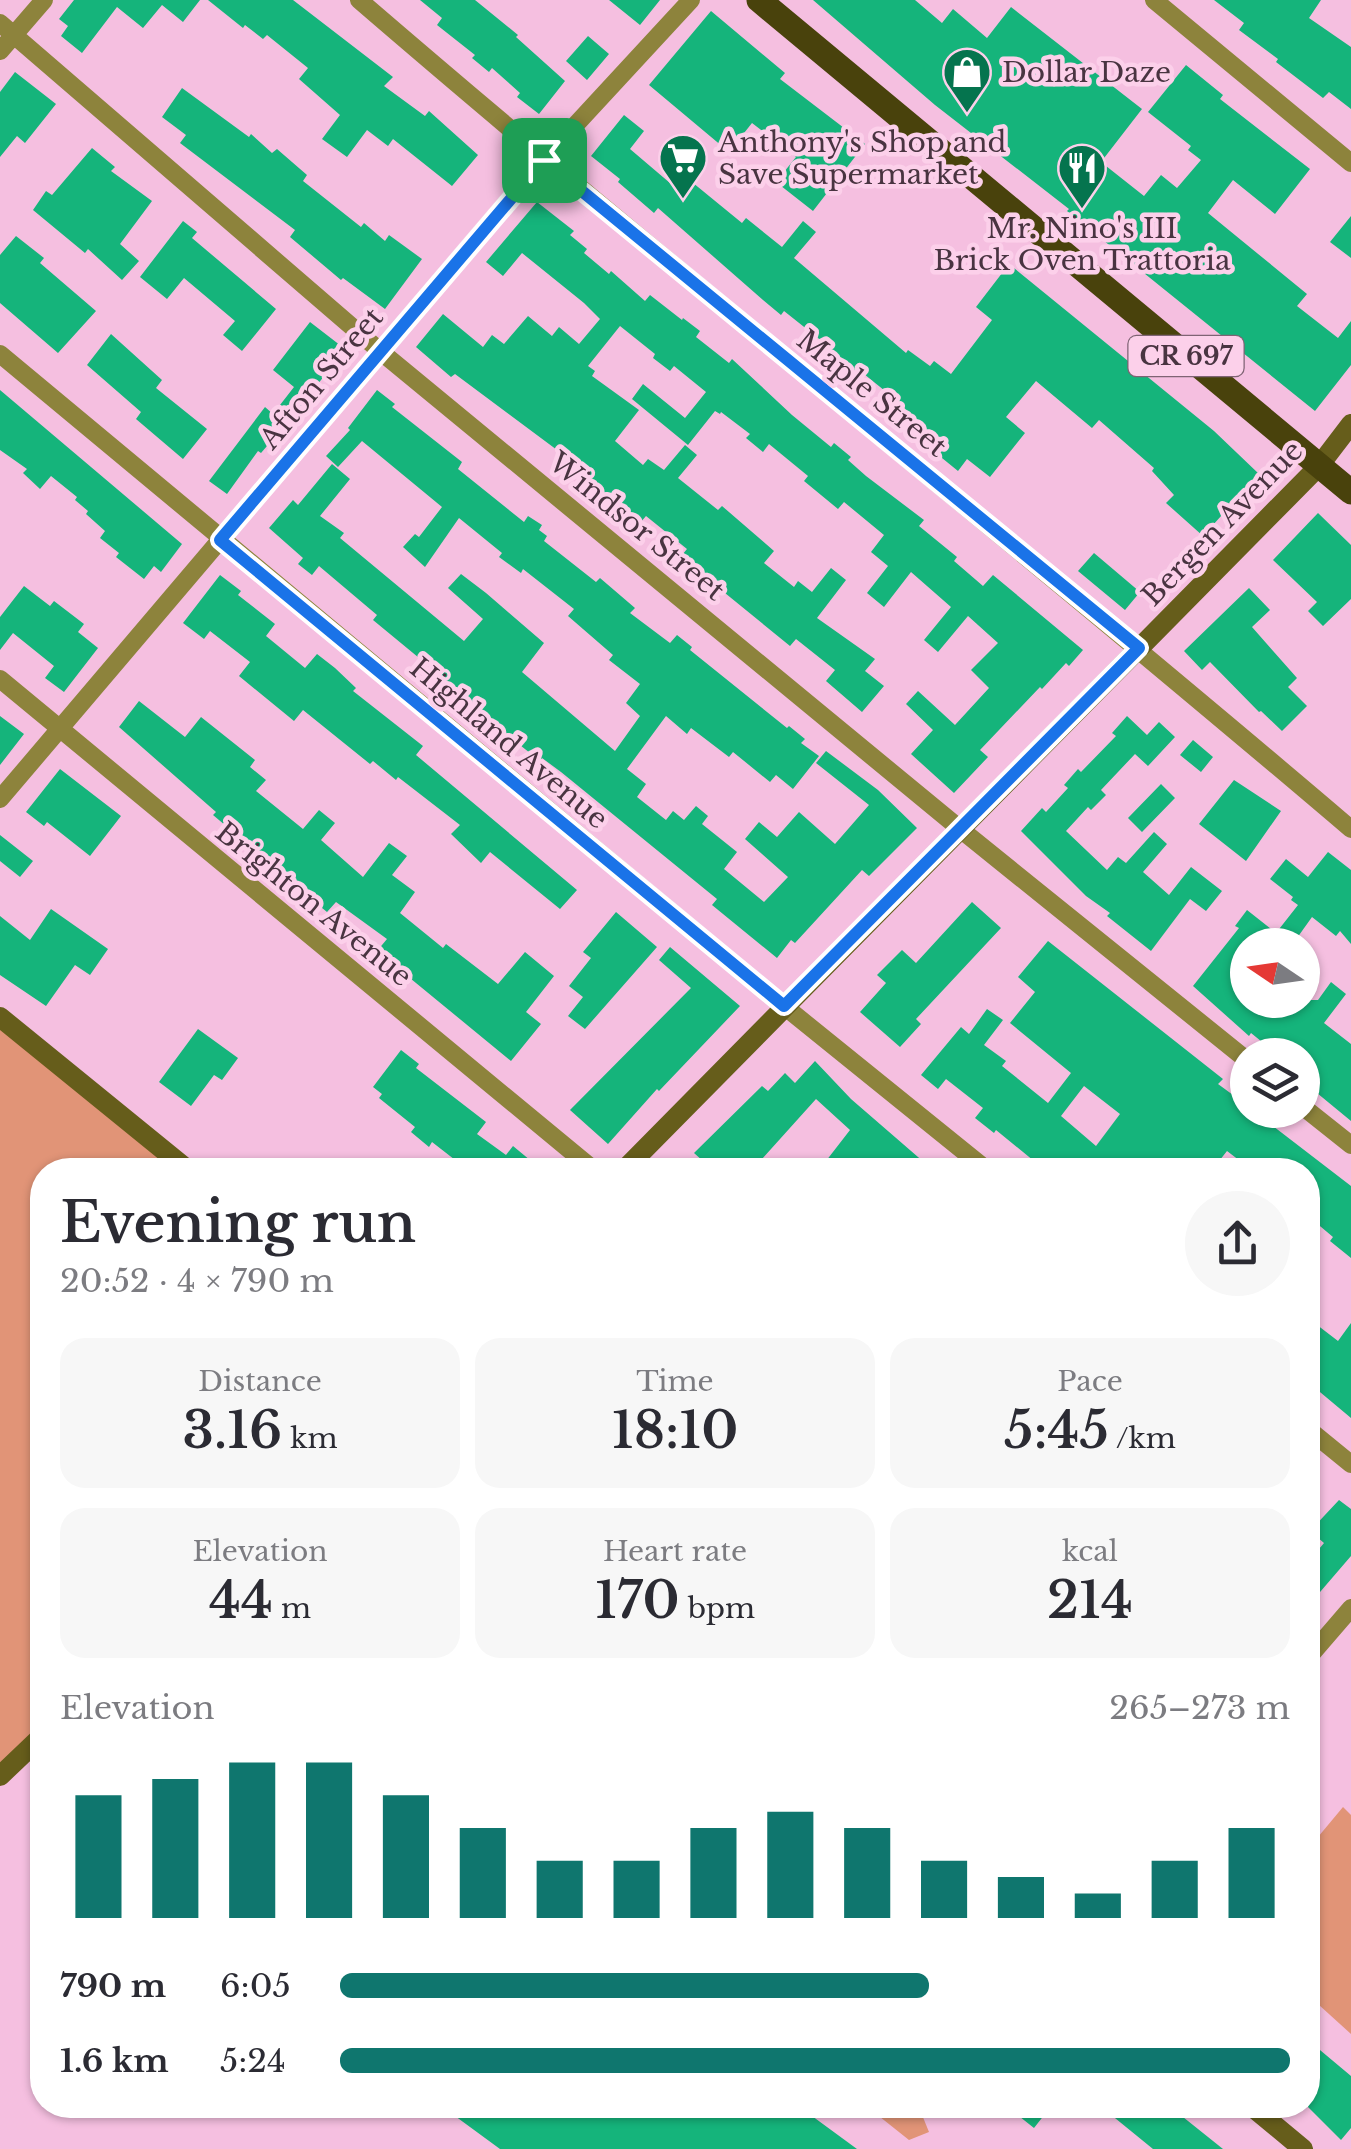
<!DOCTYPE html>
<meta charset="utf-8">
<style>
body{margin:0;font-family:"Libre Baskerville",serif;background:#f7f7f7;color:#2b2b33;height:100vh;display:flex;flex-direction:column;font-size:38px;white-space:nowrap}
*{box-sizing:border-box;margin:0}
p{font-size:32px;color:#7c7c81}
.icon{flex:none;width:55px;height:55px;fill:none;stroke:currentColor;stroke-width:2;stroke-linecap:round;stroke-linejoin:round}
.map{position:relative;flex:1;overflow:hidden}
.drawer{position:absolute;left:30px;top:1158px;width:1290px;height:960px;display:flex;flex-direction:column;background:#fff;border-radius:40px;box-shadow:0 2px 8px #0004}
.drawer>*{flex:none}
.needle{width:65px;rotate:283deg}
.fabs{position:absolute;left:1230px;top:928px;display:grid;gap:20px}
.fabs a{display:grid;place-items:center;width:90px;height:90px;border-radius:50%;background:#fff;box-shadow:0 2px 8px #0004;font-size:50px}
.pin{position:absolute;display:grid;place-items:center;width:85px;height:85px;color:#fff;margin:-42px;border-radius:20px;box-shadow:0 5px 15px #0006}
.round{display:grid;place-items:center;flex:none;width:105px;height:105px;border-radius:52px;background:#f7f7f7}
.head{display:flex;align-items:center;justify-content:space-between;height:170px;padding:0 30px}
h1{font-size:55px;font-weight:600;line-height:75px}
.stats{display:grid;grid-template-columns:repeat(3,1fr);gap:15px;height:170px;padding:10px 30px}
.stats div{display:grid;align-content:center;border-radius:25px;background:#f7f7f7;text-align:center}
.stats b{font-size:50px;font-weight:600}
.stats small{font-size:28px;font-weight:400}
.stats p{font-size:28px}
.chart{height:280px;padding:20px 30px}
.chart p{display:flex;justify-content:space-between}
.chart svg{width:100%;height:180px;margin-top:10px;stroke:#0f766e;stroke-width:6}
ul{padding:0 30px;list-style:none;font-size:32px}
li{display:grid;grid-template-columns:160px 120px 1fr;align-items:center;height:75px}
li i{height:25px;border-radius:12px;background:#0f766e}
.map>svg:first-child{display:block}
.green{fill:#e19477}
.building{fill:#15b47b;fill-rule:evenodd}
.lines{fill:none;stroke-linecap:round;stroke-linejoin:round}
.street{stroke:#8d833c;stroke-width:18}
.secondary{stroke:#665d1b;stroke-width:20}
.primary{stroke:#49420c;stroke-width:25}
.route-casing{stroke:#fff;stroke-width:20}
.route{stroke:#1a73e8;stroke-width:12}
.labels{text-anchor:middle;stroke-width:9;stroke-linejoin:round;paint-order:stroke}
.shield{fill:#fcd0ea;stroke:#7f6374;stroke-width:2.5}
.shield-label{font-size:25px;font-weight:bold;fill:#493441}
.poi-label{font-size:28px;fill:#493441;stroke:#fcd0ea;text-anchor:start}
.street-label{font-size:28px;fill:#493441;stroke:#fcd0ea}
</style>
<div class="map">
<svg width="1351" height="2149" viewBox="0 0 1351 2149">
<rect width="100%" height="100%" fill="#f5bfe0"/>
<path class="green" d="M0,1022L190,1170H42V1743L0,1783Z
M1343,1807L1351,1815V2034L1308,1995V1849Z
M865,2105H918L929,2132L909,2140Z"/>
<path class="building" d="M74,0H200L183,22L162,5L143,28L117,7L82,53L61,36L68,26L59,19Z
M208,0H293L393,77L384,86L425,116L429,111L478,155L452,186L393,139L388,146L367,130L347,157L322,139L340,115L299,79L308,68L267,35L263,39L245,25L243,28Z
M420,0H475L518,35L516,37L565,81L539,114L517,97L520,93L492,68L489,72L472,58L475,55L437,25L442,18Z
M609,0H660L640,25Z
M813,0H915L942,23L953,9L987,38L1011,7L1142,109L1101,162L1144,196L1161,175L1177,188L1201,160L1188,150L1191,146L1148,112L1186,65L1223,95L1220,99L1310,169L1275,214L1233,180L1208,213L1307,294L1297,306L1338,338L1351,321V365L1315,411L1067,211L1069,209L935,105Z
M1214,0H1321L1309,18L1351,47V109L1329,92L1323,98L1276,62L1278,59L1239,30L1244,23Z
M711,11L785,73L780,79L865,144L813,211L776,182L796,157L752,123L729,152L649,85Z
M588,36L609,54L587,80L566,61Z
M15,72L56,104L25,143L17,136L0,157V92Z
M182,88L249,137L251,134L272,153L277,149L307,175L303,181L361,227L364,223L385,241L389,235L422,259L385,309L343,278L341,280L290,237L295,230L180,143L186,135L162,117Z
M624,115L644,131L630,149L677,189L687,178L742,223L746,218L782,247L803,221L816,232L794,258L906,353L908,350L930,366L934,361L951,374L992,320L976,307L1009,264L1214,431L1259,474L1203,536L1166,503L1174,495L1152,471L1154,468L1099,420L1092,428L1036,381L1006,417L1025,433L990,477L967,459L958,471L926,445L931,440L894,410L900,403L859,370L853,377L833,360L830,365L815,354L823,342L784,311L781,315L763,300L658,208L654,213L618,182L620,179L591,156Z
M92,148L115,167L111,171L152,201L120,244L139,261L122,280L88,249L85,253L33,210L46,191L52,195Z
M537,202L574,231L570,235L587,249L584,253L609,274L611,271L645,301L650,295L682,320L683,318L700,331L696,337L729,363L732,359L792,415L831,447L834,443L851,457L848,460L866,476L924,520L919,526L957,557L954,561L983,586L993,575L1083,650L1069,666L1066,663L1042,689L1040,687L980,750L988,757L954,793L911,754L933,730L906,704L918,691L955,725L989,688L971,670L998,643L968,616L938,652L924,640L951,607L911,572L884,607L867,593L888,566L871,552L884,535L844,502L838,509L804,481L808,476L769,444L763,452L746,438L750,434L721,412L720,414L715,411L688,445L632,399L643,384L685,418L706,392L674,366L670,371L653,358L655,354L620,326L588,366L595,371L592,376L639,410L615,441L643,465L648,459L664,470L685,445L697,455L678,478L718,510L722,506L774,551L764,563L794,587L798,581L812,592L831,568L846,580L817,618L875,659L865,671L884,686L862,712L826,681L835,670L796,639L790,646L709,580L682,555L687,549L646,516L640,523L589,480L592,476L455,374L451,377L416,347L443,314L483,347L492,335L504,344L528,316L552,336L559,327L579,344L600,319L584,303L522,253L503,276L486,262Z
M1351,216V258L1330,242Z
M183,221L197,232L192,238L276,309L242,351L223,335L235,321L184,278L167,299L140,277Z
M16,236L44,258L40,263L96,311L58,353L0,303V255Z
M310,322L345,349L297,411L261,453L258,451L227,494L209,481L265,407L273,414L294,387L273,370Z
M111,334L162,380L156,388L207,429L183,459L136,419L141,412L87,365Z
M0,390L182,544L161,572L154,566L144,579L116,557L119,553L100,538L105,531L86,514L88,511L75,500L77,497L51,476L40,489L23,473L27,469L0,450Z
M377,390L395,404L392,407L462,462L458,469L524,522L528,516L542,525L539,530L547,536L544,541L596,582L600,578L635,608L630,613L670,643L677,635L692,647L690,650L787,728L789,726L805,739L801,743L819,756L793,789L776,775L770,782L733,752L729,757L691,728L687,734L666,716L627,769L646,784L637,797L666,820L673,811L684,820L696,806L708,816L702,824L737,852L724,869L764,902L788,877L745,839L759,822L777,837L799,812L835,844L869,805L816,763L826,751L878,790L917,828L869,876L862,870L795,943L791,940L777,958L712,905L717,899L561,772L542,758L540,761L485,717L487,714L373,620L377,615L319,566L312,575L298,564L303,558L269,528L293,500L298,505L332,464L350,479L320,516L344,533L340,538L464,641L483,619L448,588L461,574L486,593L544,643L522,672L615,751L640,716L626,703L640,684L609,660L613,655L568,616L574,609L523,569L521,573L499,557L502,553L459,518L425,567L403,547L415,534L419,537L442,507L362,441L338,467L326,456L350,430L348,428Z
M1318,513L1351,545V599L1323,626L1308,611L1317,602L1273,560Z
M1094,553L1140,592L1125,610L1078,571Z
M220,575L241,591L238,595L275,624L266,636L305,668L317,654L335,668L356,688L353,691L423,746L416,755L577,890L560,909L490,852L481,863L451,834L460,825L398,777L396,780L373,761L370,764L303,710L294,721L239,676L250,662L210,631L204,639L183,623Z
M24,586L50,606L54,601L84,624L78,632L98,648L64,692L45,678L54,666L13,633L0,650V617Z
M1249,588L1270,610L1252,627L1297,678L1288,687L1307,706L1282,731L1261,711L1259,712L1210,662L1202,670L1184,651Z
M139,701L185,737L201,717L255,760L250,767L266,780L256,791L303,829L319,810L335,823L321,840L363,877L389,843L407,856L392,875L415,892L400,913L443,948L446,944L498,984L525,952L554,976L526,1012L541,1024L511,1061L377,951L387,939L336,902L327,912L230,833L232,831L213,815L216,812L119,727Z
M0,716L24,734L0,765Z
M1127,716L1147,735L1159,722L1175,737L1148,766L1135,754L1101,790L1106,795L1091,810L1088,807L1066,831L1107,870L1118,857L1126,863L1154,832L1167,844L1143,872L1169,895L1191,867L1222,891L1206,911L1190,899L1151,951L1107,916L1110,913L1086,896L1021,831L1042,808L1046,812L1068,788L1064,785L1078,769L1081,772L1116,736L1112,733Z
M1193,740L1213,757L1201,772L1180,755Z
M60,769L121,816L90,856L47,822L44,826L26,812Z
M1234,780L1281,811L1246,861L1199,824Z
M1161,784L1175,798L1142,832L1128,818Z
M0,835L33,861L20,877L0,861Z
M1328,852L1351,870V944L1340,931L1336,936L1312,917L1292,945H1248V1000H1318L1331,982L1346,994L1324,1023L1351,1044V1121L1317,1093L1319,1090L1302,1076V1055H1278L1251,1033L1249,1036L1193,986L1239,928L1235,926L1247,910L1276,933L1298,905L1291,900L1293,897L1270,879L1286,859L1308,877Z
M972,902L1001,928L916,1019L921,1024L900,1047L860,1012L886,983L877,975L902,950L916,963Z
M51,909L108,949L90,975L75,965L46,1006L0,975V916L30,940Z
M616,912L657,947L585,1029L568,1016L583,997L569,986L591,958L583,952Z
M1048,941L1223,1079L1218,1084L1248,1106V1110H1252L1351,1186V1258L1330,1241L1333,1237L1308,1216V1170H1252L1227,1151L1212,1170H1045L996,1130L994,1133L975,1118L983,1108L946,1079L938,1089L921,1075L961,1027L969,1034L987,1009L1003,1020L984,1045L1006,1061L1002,1066L1048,1103L1071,1073L1010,1023L1035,992L1018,977ZM1084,1086L1120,1114L1096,1146L1061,1116Z
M670,947L740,1006L659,1091L657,1089L608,1144L570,1110L691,988L659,960Z
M198,1029L238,1058L222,1080L214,1075L191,1106L159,1082Z
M401,1050L419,1064L416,1068L486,1122L477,1134L506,1155L513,1146L542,1170H468L432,1142L429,1147L411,1132L415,1127L379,1098L382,1094L373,1087Z
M815,1061L851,1099L933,1170H819L850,1130L816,1099L752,1170H713L694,1153L762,1086L768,1091L785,1073L795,1083Z
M1308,1318L1338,1341L1351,1323V1418L1308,1382Z
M1339,1500L1351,1509V1556L1308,1606V1562L1324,1543L1310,1531Z
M1308,2040L1351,2076V2128L1341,2140L1308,2107Z
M440,2105H797L857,2149H500Z
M1005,2105H1052L1034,2128Z
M1099,2105H1168L1223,2149H1153Z"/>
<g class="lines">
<path class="street" d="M359,0C685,281 1023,549 1351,829
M1154,0L1351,163
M0,23L380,351L959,828L1248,1061
M0,51L44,0
M0,354L784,1006L987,1170
M0,679L594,1170
M0,799L544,159L691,0
M1302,1106L1351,1145
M1308,1429L1351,1464
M1308,1658L1351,1608"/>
<path class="secondary" d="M0,1017L188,1170
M624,1170L1319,466L1351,424
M0,1776L42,1736
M1250,2105L1303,2149"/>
<path class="primary" d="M759,0L1351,492"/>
</g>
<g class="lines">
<g class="route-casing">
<path id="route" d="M544,160L1139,648L784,1006L220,540Z"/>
</g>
<use href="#route" class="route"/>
</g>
<defs>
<g id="shop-pin" transform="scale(2.5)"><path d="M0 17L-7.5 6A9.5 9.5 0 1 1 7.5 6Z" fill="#05744e" stroke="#fcd0ea"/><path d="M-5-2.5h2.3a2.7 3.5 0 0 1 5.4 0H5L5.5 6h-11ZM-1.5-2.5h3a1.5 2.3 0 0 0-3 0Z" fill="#fff"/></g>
<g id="supermarket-pin" transform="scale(2.5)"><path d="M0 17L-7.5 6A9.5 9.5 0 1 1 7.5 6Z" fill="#05744e" stroke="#fcd0ea"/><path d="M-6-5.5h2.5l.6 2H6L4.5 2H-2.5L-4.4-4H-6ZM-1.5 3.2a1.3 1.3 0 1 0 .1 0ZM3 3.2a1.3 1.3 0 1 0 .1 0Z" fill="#fff"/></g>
<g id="restaurant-pin" transform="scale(2.5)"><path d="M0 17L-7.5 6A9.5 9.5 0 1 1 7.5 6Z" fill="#05744e" stroke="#fcd0ea"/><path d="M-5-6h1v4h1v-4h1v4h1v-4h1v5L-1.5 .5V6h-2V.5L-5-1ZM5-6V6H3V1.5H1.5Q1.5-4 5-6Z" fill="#fff"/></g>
</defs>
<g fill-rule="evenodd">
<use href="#shop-pin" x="967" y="72"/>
<use href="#supermarket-pin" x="683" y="158"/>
<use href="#restaurant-pin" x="1082" y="168"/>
</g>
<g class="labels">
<rect class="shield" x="1128.5" y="336" width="115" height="40" rx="8"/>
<g class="shield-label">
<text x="1186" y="365">CR 697</text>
</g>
<g class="poi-label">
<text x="1002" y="82">Dollar Daze</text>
<text x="718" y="152">Anthony's Shop and<tspan x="718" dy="32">Save Supermarket</tspan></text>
<text x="1082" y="238" text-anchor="middle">Mr. Nino's III<tspan x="1082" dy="32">Brick Oven Trattoria</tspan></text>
</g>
<g class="street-label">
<text transform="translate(321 378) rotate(-50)" y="10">Afton Street</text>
<text transform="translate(872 393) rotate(39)" y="10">Maple Street</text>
<text transform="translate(1222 523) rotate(-46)" y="10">Bergen Avenue</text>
<text transform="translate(637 526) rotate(39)" y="10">Windsor Street</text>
<text transform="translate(509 743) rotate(40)" y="10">Highland Avenue</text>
<text transform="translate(314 904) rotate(39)" y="10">Brighton Avenue</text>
</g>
</g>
</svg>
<div class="fabs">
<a><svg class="needle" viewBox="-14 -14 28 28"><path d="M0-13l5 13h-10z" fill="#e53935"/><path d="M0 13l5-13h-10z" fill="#7c7c81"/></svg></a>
<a><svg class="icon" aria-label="layers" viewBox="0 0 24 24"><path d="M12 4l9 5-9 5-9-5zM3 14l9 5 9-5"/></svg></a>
</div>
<div class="pin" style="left:544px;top:160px;background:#1e9e55"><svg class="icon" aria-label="arrive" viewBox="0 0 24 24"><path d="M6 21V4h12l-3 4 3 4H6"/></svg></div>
<section class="drawer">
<div class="head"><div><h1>Evening run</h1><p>20:52 · 4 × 790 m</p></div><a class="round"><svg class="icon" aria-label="share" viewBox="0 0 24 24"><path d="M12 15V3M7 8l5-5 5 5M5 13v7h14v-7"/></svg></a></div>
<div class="stats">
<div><p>Distance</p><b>3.16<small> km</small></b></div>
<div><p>Time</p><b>18:10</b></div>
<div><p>Pace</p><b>5:45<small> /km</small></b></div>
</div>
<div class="stats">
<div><p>Elevation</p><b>44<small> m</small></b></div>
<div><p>Heart rate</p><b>170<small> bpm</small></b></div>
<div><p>kcal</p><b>214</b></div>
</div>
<div class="chart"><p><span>Elevation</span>265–273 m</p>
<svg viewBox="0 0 160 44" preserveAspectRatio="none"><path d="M5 44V14M15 44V10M25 44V6M35 44V6M45 44V14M55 44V22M65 44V30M75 44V30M85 44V22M95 44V18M105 44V22M115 44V30M125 44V34M135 44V38M145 44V30M155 44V22"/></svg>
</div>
<ul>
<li><b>790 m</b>6:05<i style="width:62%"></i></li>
<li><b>1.6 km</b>5:24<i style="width:100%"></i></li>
</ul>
</section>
</div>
